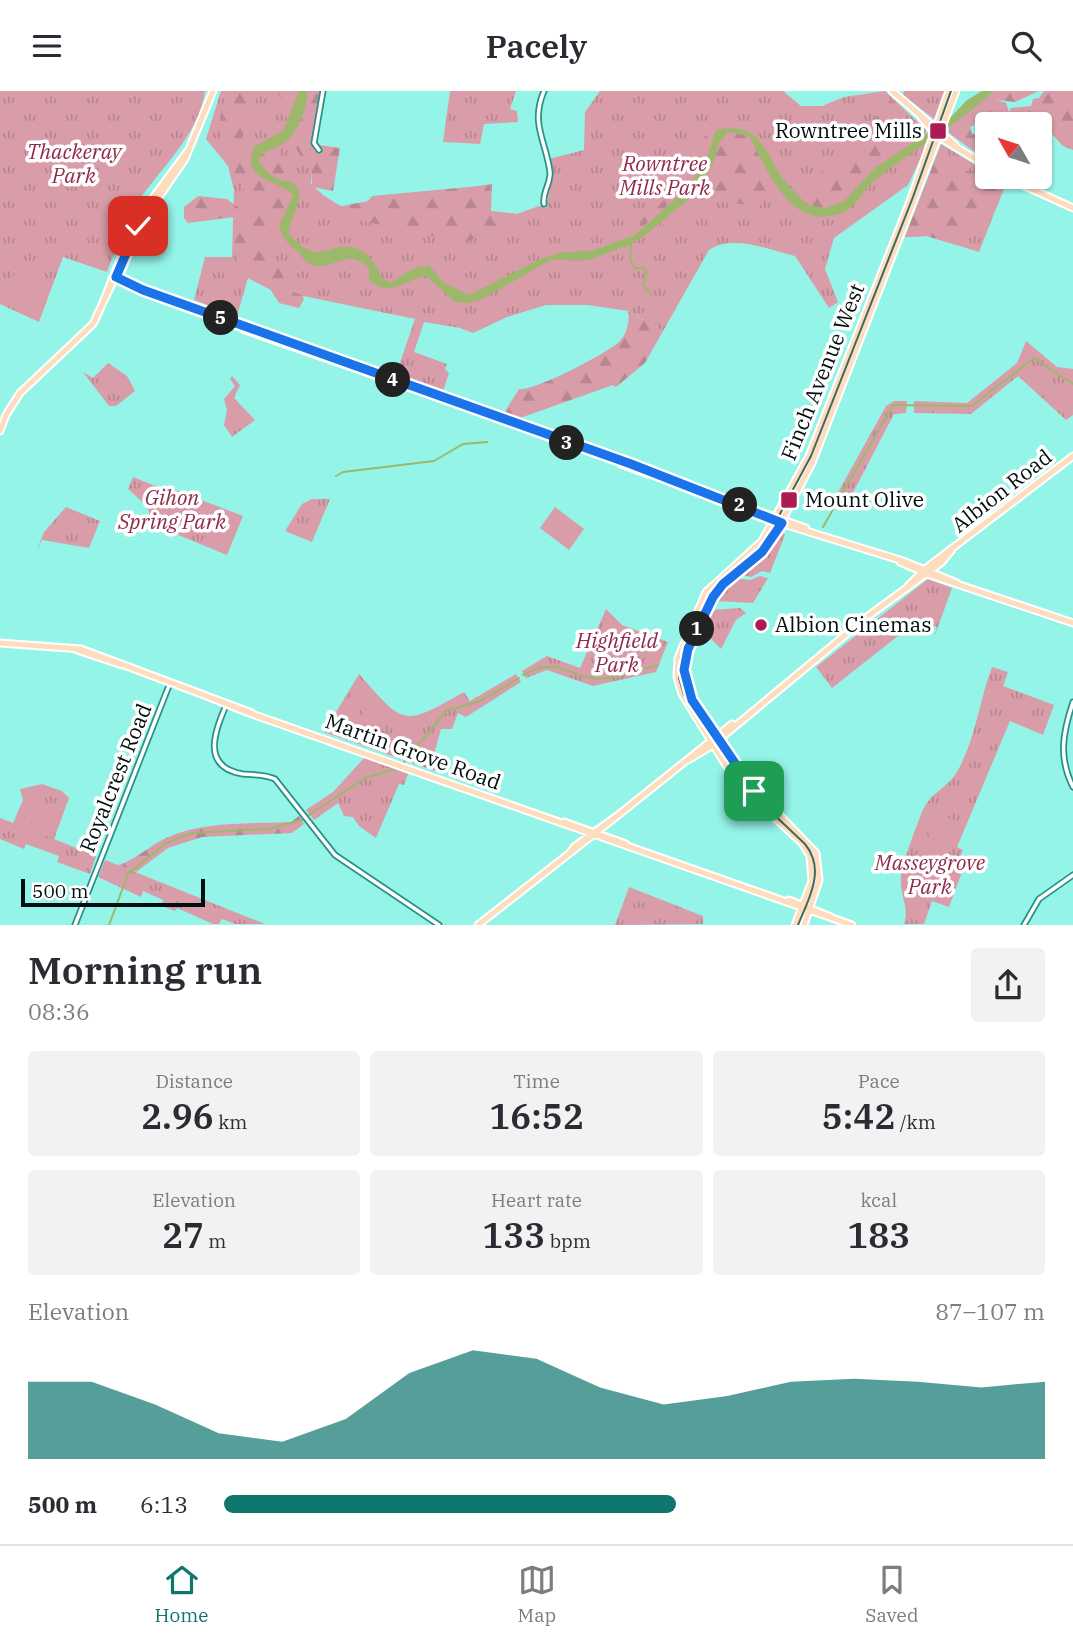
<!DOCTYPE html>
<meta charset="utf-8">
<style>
body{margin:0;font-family:"IBM Plex Serif",serif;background:#f2f2f3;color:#2b2b33;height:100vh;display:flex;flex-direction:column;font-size:26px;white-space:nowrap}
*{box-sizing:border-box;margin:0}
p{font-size:23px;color:#7c7c81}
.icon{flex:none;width:38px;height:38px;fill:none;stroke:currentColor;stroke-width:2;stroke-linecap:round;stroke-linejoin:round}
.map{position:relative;height:834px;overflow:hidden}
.drawer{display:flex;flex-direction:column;background:#fff;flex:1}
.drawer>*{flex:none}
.needle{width:46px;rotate:309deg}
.tools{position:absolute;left:975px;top:21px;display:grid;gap:14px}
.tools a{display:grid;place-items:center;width:77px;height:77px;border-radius:7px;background:#fff;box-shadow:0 2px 5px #0004;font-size:35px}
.scale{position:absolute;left:21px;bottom:18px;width:184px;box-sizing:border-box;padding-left:7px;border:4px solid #000f0d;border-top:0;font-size:19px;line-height:24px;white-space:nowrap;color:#000f0d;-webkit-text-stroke:5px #fff;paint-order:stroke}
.pin{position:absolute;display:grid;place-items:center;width:60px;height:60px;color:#fff;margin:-30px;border-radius:14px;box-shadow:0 4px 10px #0006}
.km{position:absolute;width:35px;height:35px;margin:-18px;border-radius:50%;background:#222;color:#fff;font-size:19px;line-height:35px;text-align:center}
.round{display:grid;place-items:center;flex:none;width:74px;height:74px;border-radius:7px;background:#f2f2f3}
.head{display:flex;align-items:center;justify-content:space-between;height:119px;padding:0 28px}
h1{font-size:38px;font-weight:600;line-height:52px}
.figures{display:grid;grid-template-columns:repeat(3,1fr);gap:10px;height:119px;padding:7px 28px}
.figures div{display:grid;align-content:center;border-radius:7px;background:#f2f2f3;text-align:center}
.figures b{font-size:35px;font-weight:600}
.figures small{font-size:19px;font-weight:400}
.figures p{font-size:19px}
.chart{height:196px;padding:14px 28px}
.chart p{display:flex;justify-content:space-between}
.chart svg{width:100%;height:126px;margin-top:7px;fill:#0f766e;opacity:.7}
ul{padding:0 28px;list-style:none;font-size:23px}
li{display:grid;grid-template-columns:112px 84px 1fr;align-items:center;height:52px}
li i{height:18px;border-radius:9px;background:#0f766e}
header{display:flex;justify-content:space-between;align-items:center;height:91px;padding:0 28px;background:#fff;font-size:32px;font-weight:600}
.dock{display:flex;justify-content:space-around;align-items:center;height:98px;border-top:2px solid #e1e1e2;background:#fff;font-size:19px;color:#7c7c81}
.dock a{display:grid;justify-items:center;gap:4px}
.dock .on{color:#0f766e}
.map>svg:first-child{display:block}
.grass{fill:url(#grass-tufts)}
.forest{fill:url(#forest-firs)}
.garden{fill:#d99da9}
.water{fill:#9bb86b}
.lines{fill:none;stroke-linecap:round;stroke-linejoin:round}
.stream{stroke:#9bb86b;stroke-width:2}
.minor-casing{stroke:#2a9187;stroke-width:7}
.major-casing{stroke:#fff;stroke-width:9}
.minor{stroke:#fff;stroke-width:3.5}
.major{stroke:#feddbe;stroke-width:5}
.tram{stroke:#3b6a64;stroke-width:2}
.route-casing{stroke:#fff;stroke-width:14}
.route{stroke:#1a73e8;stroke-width:9}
.poi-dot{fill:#ac1c52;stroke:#fff;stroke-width:2.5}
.labels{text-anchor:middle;stroke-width:7;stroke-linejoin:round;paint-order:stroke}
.poi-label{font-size:21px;fill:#000f0d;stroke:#fff;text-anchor:start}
.park-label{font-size:21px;font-style:italic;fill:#902a4a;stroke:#fff}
.street-label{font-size:21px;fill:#000f0d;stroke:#fff}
</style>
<header><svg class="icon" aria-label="menu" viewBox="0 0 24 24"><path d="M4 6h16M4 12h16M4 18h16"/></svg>Pacely<svg class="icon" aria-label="search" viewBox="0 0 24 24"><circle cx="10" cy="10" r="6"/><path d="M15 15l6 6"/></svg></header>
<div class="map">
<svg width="1073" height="834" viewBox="0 0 1073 834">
<defs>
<pattern id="grass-tufts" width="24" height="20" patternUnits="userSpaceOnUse" patternTransform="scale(1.75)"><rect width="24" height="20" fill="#d99da9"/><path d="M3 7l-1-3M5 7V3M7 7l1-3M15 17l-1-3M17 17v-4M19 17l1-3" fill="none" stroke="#b88690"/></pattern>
<pattern id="forest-firs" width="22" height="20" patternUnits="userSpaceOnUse" patternTransform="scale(1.75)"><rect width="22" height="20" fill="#d99da9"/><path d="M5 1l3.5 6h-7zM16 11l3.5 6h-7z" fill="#b88690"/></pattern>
</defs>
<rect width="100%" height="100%" fill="#94f4e8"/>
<path class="grass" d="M0,0H205C199,47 155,81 132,120C121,139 115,161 107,181L63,166L39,231L0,213Z
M221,0H319L311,93L323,104L348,120L354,114L492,93L491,120L517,123L539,115L546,117L552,85L549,68L584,59L585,21L600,0H783L801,15H822L844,6L885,0L926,39L924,60L908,94L834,147L825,178L838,211L829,217L795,165C769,159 733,143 709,159L663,240L628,220L588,214H546L507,226L473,242L460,237L424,231L414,261L447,273L445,278L449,282L443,300L396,283L415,228L269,198L248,187L237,225L194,209L205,166H232L234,99L228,75L206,48Z
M450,0H516L510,18L517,20L518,31L484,33L480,53L443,51Z
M904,0H945L934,28L903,4Z
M941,53L987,81V86L1006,92L979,161L927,145L905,146Z
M1026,250L1057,276L1073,278V324L1066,329L1018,285L971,323L914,322V310L967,312L1017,272Z
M108,272L127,285L135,300L116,315H109L83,281L93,287Z
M232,285L240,294L234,307L255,329L232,346L224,334L227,319L224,308L235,295L230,288Z
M894,310H907L906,322L894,323L844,419L831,414L886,315Z
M133,386L163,398L165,395L243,425L227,464L171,441L152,439L148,416L128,398Z
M312,408H330L312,451L285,440L302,413Z
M66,416L100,430L89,457L42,449L36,461L44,441Z
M782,441L785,444L770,482L762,480L751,486L742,484Z
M760,485L768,487L753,512L717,510L722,499L735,487L750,489Z
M928,488L952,497L934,547L937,536L917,530L832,597L816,576Z
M740,517L746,522L736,529L721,558L702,539L710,519Z
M606,518L622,534L668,551L656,581L593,595L547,579L526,587L522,580L547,565L580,577Z
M992,576L1008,581L1003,595L1054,614L1043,644L1010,630L957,756L963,759L955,778L962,781L949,816L932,810L924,833H904C910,816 899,803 901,786C902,774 914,741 919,729C929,698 945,702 958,679C976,647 979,610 992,576Z
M359,583C405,635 402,636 464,601L470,610L516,583L521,591L466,626L458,622L452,638H441L433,667L437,676L435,680L324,641Z
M365,666L408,683L404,694L399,693L376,747L359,735L353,726L344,725L338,712L314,729L306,719L333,701Z
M42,693L62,700L69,707L54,748L96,765L90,783L57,771L59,765L26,753L24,758L0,748V727L13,732L23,709L20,698Z
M105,769L265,833H235L222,828L219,833H213L177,817L175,820L162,815L163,809L143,800L141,806L98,786Z
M629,796L703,825V833L615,834Z"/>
<path class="forest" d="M231,0H256V11L242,47L256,54L250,69L275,95L286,97L293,105L290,118L280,131L281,140L269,151L268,155L283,185L284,198L302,204L304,208L299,217L279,212L268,195C234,188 235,154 234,126L188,132L184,127V116L198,105L227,108L240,118L248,116C248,103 243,97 237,86C221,57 211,29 231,0Z
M275,0H299L291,27L282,25L285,12Z
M307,0H322L313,53L340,57L333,100L312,96V73C277,55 308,27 307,0Z
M994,0H1039L1015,11L996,9L1006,12L1009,21L1011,17L1031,15L1033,8L1039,7L1044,0H1073V59L1063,55L1050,41L1040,43V33H1002L1008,22L1001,33H987V43L976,33L970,36L972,43L986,44L987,70L949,42V36Z
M887,4L915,37L923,36L926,39L914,46L908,40L895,44L877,35L874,29L887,13L884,6Z
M712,38L716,39L706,69L690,95L641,137L639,132C648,120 662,114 670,102C686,82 693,55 712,38Z
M728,41L749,45L777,93L759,115L697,108L661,136L660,131L711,77L719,52Z
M899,48L907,49L910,57L895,62L875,77L843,111L833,116L812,117L802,108L823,79L822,67L856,69L871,54L889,53Z
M278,56L280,66L294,79L291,91L278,89L261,75V64Z
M937,64L965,80L982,81L991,90L1006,92L997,116L975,125L969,142L963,143L956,154L927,145L905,146Z
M490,94L491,120L517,123L535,119L523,130L517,129L505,141L493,140L463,152L344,126L338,120L337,116L368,110L372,105Z
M628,220L663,240L645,272L616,296L613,294L520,327L504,322L519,298C533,301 608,262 620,250C627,243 630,229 628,220Z
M299,725L304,733L292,742L202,746L168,757L136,781L118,774C137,768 149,755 166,747C203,730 250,733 291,731Z"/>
<path class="garden" d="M5 200a20 20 0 1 1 40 0a20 20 0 1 1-40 0Z
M555,416L584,438L569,459L540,437Z
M369,613C383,627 386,636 378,655L353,639Z
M27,720L57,732L51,747L21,735Z
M938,722L961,732L946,769L923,759Z"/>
<path class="water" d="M299,0H307C308,18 297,44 281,54C274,58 267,59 261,64L259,70C264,80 275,89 285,90C315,94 287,129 289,144C297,151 307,161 318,161C325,161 333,157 341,156C363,153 375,170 382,188L391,192L412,178L429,174L444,192L469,204L540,168L564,161L591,160L635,144L690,95L706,69L716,39C754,31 761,50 778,80C785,93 798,103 807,114L826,117L843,111L875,77L951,26L967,9L982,0H994C957,34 914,58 875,89C864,97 858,113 846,120C839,124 823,127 815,125C781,119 764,71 749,45L728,41L719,52L713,72L696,102L644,145L627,155L588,169H551L480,209L466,212L455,211L426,185C406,188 390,208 369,189V177C346,154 330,183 310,173C306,171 301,165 298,161C288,153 282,147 279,134L293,105C281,87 240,93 254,56L284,39Z"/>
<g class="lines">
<path class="stream" d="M631,152L630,168L635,177H644L647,182L643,194L652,204
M336,385L343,381L434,370L463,353L487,351
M823,436L893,314L972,315L1034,267L1073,293
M523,584C556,566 560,581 592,587C612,590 638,579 658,574
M309,724L365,687L399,677L446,620L480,610L519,587
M109,834L128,783L166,752L192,742L267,738L302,729"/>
<g class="minor-casing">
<path id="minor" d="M319,59L314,52L323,0
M544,113C542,102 551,92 550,81C546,50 530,33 544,0
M1073,611C1063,641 1058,666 1073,696
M227,612C216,638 199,676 243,683C254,684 265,683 275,688L335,764L439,834
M75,834L170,592
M1024,834L1039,808L1073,784"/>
</g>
<g class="major-casing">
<path id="major" d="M892,0L955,54
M921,26L939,46L987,75
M1005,86L1073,117
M115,186L143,199
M112,187L255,237L275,247
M102,214L135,131L187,61
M234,231L245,239L631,373L658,385
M0,340L6,324L20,302L93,233L139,135L185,68L213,0
M621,373L648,383
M657,385L806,437
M752,418L774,430L903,470L957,492
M900,471L930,484L1073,532
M908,495L925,478L1073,365
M0,552L81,558L252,622
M77,559L122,574
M204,604L249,622L852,834
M688,669L710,656L867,526L942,471L951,460
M564,731L626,753
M569,763L574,756L617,725L732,633
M789,809L831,826
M478,834L617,725
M795,834L812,790L810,765L802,752L747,701L729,679L682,603L677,586L678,567L706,501L762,450L809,365L909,113L949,0
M804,834L819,789L816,762L741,684L692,609L685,589L686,569L713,506L723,493L755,468L772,449L812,372L956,0"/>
</g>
<use href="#minor" class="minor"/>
<use href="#major" class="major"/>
<path class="tram" d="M798,834C809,807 826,779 805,753L749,700L731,675L684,604L679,587L680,567L708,504L766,449L811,365L913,106L951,0"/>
</g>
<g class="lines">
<g class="route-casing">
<path id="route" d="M138,135L116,186L143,199L631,373L782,432L762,461L723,493L713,506L688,558L684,579L692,609L754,700"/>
</g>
<use href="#route" class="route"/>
</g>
<g class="poi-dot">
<rect x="929" y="31" width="18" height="18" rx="3.5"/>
<rect x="780" y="400" width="18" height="18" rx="3.5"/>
<circle cx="761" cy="534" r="7"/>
</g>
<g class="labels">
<g class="poi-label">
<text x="922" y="47" text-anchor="end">Rowntree Mills</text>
<text x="805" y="416">Mount Olive</text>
<text x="775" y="541">Albion Cinemas</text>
</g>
<g class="park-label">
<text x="74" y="68">Thackeray<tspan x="74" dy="24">Park</tspan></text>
<text x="665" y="80">Rowntree<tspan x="665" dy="24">Mills Park</tspan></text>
<text x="172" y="414">Gihon<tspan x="172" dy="24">Spring Park</tspan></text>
<text x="617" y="557">Highfield<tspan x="617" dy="24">Park</tspan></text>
<text x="930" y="779">Masseygrove<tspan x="930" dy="24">Park</tspan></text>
</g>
<g class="street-label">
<text transform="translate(823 281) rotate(-68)" y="7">Finch Avenue West</text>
<text transform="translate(1002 400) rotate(-38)" y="7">Albion Road</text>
<text transform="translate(413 661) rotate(20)" y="7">Martin Grove Road</text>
<text transform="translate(116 687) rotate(-68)" y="7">Royalcrest Road</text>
</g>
</g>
</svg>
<div class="tools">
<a><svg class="needle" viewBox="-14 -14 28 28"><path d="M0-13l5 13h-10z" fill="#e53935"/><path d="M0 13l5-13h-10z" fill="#7c7c81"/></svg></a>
</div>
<div class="scale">500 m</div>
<div class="pin" style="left:754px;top:700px;background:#1e9e55"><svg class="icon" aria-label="arrive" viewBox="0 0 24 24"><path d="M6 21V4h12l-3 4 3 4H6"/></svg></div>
<div class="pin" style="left:138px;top:135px;background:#d93025"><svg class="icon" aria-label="check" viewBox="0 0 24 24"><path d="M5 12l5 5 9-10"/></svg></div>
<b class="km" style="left:697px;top:538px">1</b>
<b class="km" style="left:740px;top:414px">2</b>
<b class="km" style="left:567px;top:352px">3</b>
<b class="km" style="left:393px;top:289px">4</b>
<b class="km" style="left:221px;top:227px">5</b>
</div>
<section class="drawer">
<div class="head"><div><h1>Morning run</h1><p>08:36</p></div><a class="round"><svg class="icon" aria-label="share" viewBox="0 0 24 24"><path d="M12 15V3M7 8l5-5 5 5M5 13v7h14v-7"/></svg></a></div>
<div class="figures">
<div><p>Distance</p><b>2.96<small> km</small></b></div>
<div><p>Time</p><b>16:52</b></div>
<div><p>Pace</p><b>5:42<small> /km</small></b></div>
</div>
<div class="figures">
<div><p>Elevation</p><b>27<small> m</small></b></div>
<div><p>Heart rate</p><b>133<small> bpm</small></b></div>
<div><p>kcal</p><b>183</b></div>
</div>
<div class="chart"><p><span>Elevation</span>87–107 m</p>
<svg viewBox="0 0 160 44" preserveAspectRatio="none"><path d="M0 44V17L10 17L20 25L30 35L40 38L50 30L60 14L70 6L80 9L90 19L100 25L110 22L120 17L130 16L140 17L150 19L160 17V44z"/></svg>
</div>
<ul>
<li><b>500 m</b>6:13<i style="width:55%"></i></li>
</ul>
</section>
<nav class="dock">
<a class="on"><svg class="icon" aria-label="home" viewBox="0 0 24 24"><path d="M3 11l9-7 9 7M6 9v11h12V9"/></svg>Home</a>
<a><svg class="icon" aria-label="map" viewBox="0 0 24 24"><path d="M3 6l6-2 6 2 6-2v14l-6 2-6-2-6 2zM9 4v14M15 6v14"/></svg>Map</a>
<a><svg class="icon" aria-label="saved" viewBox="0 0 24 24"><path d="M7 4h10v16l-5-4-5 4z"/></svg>Saved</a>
</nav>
